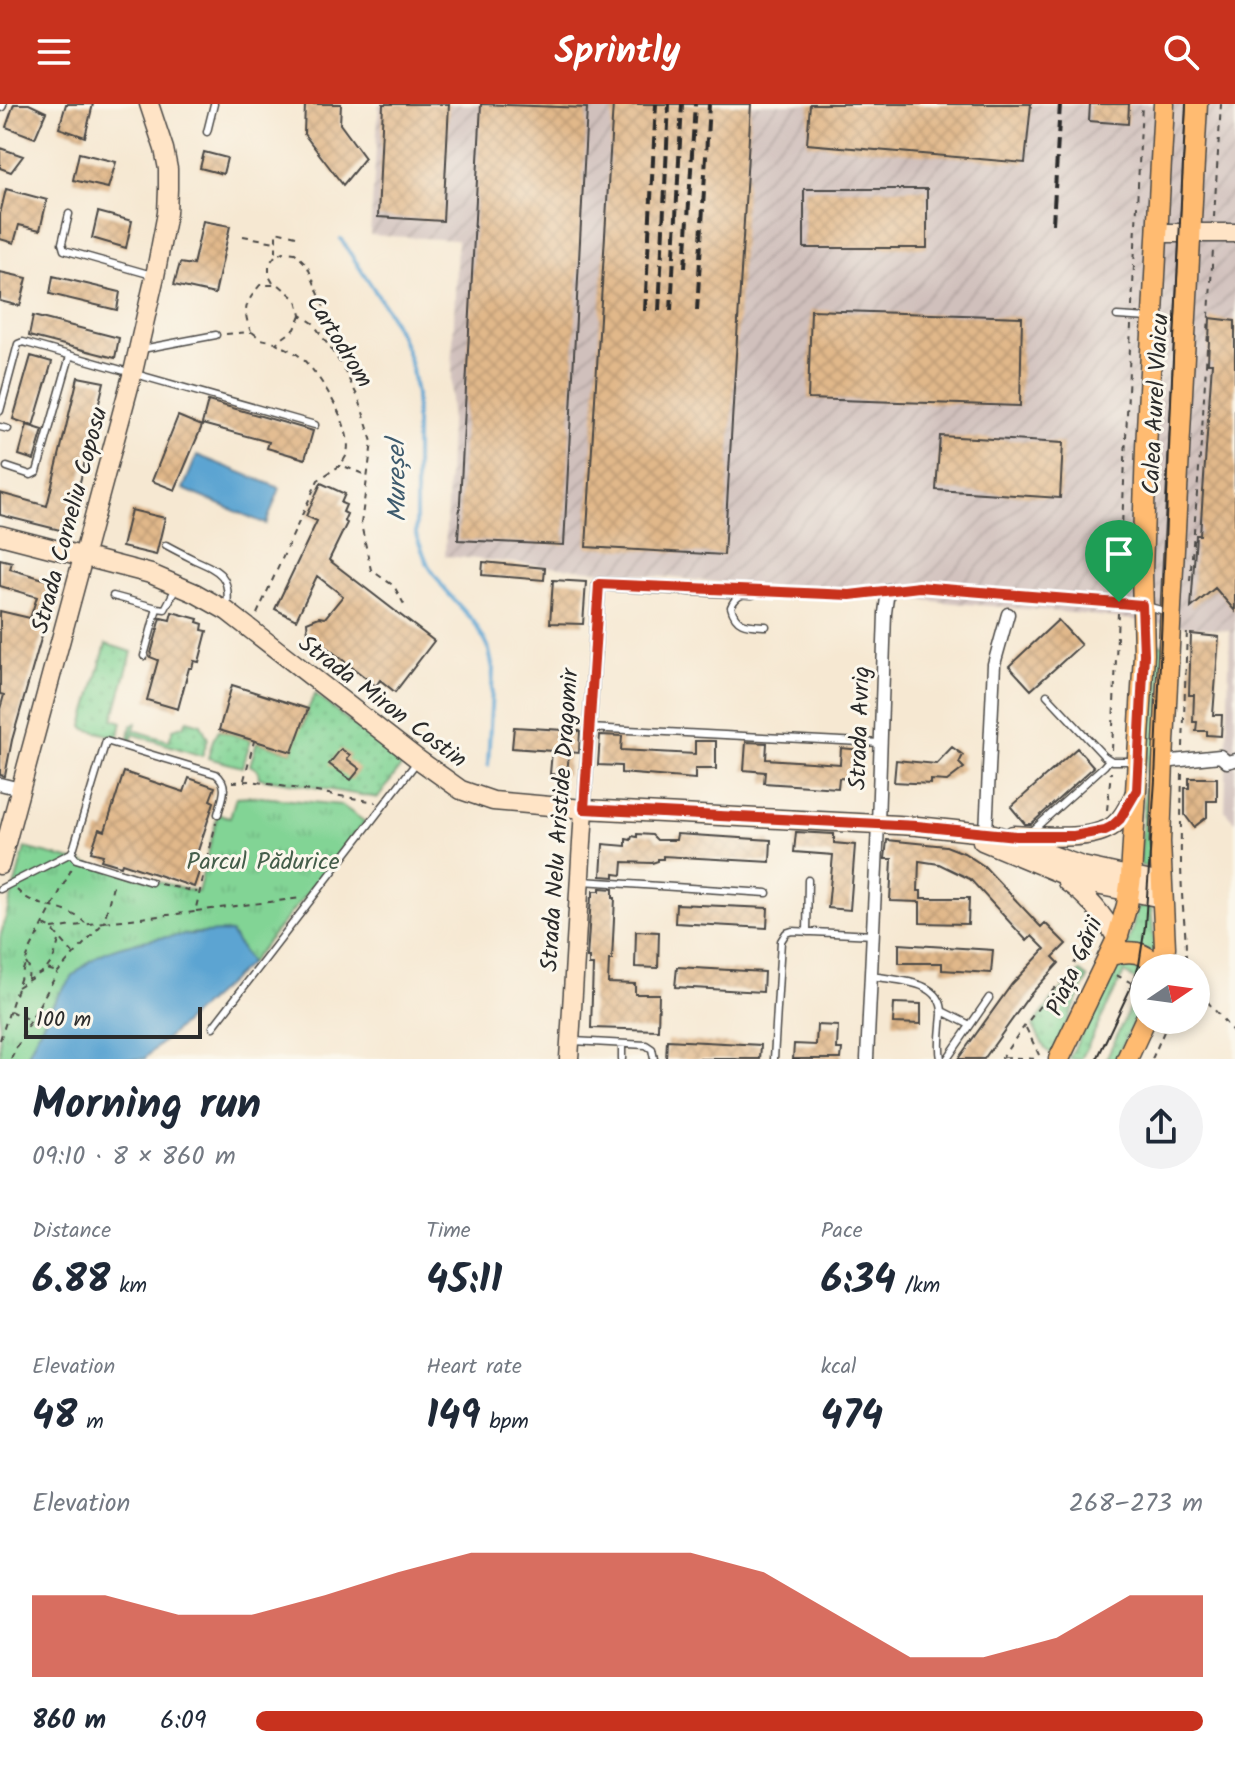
<!DOCTYPE html>
<meta charset="utf-8">
<style>
body{margin:0;font-family:Kalam,sans-serif;background:#f2f2f3;color:#1f2937;height:100vh;display:flex;flex-direction:column;font-size:30px;white-space:nowrap}
*{box-sizing:border-box;margin:0}
p{font-size:26px;color:#747a83}
.icon{flex:none;width:44px;height:44px;fill:none;stroke:currentColor;stroke-width:2;stroke-linecap:round;stroke-linejoin:round}
.map{position:relative;height:955px;overflow:hidden}
.side{display:flex;flex-direction:column;background:#fff;flex:1}
.side>*{flex:none}
.needle{width:52px;rotate:77deg}
.tools{position:absolute;left:1130px;top:850px;display:grid;gap:16px}
.tools a{display:grid;place-items:center;width:80px;height:80px;border-radius:50%;background:#fff;box-shadow:0 4px 12px #0003;font-size:40px}
.scale{position:absolute;left:24px;bottom:20px;width:178px;box-sizing:border-box;padding-left:8px;border:4px solid #2b2b2b;border-top:0;font-size:22px;line-height:28px;white-space:nowrap;color:#2b2b2b;-webkit-text-stroke:6px #fbf7ec;paint-order:stroke}
.pin{position:absolute;display:grid;place-items:center;width:68px;height:68px;color:#fff;margin:-82px -34px;border-radius:50% 50% 50% 0;rotate:-45deg;box-shadow:0 0 8px #0007}
.pin .icon{rotate:45deg}
.round{display:grid;place-items:center;flex:none;width:84px;height:84px;border-radius:42px;background:#f2f2f3}
.headline{display:flex;align-items:center;justify-content:space-between;height:136px;padding:0 32px}
h1{font-size:44px;font-weight:700;line-height:60px}
.figures{display:grid;grid-template-columns:repeat(3,1fr);gap:12px;height:136px;padding:8px 32px}
.figures div{display:grid;align-content:center}
.figures b{font-size:40px;font-weight:700}
.figures small{font-size:22px;font-weight:400}
.figures p{font-size:22px}
.chart{height:224px;padding:16px 32px}
.chart p{display:flex;justify-content:space-between}
.chart svg{width:100%;height:144px;margin-top:8px;fill:#c8321e;opacity:.7}
ul{padding:0 32px;list-style:none;font-size:26px}
li{display:grid;grid-template-columns:128px 96px 1fr;align-items:center;height:60px}
li i{height:20px;border-radius:10px;background:#c8321e}
header{display:flex;justify-content:space-between;align-items:center;height:104px;padding:0 32px;background:#c8321e;color:#fff;font-size:36px;font-weight:700}
.map>svg:first-child{display:block}
.industrial{fill:url(#industrial-furrows)}
.railway{fill:#d0c0bc}
.grass{fill:url(#grass-dots);stroke:#568060;stroke-width:2}
.park{fill:url(#park-tufts);stroke:#568060;stroke-width:2}
.water{fill:#5ba4d2;stroke:#43687e;stroke-width:2}
.lines{fill:none;stroke-linecap:round;stroke-linejoin:round}
.stream{stroke:#5ba4d2;stroke-width:4}
.building{fill:url(#building-cross-hatch)}
.lane-casing{stroke:#494744;stroke-width:9}
.street-casing{stroke:#494744;stroke-width:15}
.secondary-casing{stroke:#494744;stroke-width:21}
.primary-casing{stroke:#494744;stroke-width:23}
.path{stroke:#494744;stroke-width:2;stroke-dasharray:6 6;stroke-linecap:butt}
.lane{stroke:#fff;stroke-width:6}
.street{stroke:#fff;stroke-width:12}
.secondary{stroke:#ffe4c6;stroke-width:18}
.primary{stroke:#ffbb71;stroke-width:20}
.tram{stroke:#2b2b2b;stroke-width:2}
.rail{stroke:#2b2b2b;stroke-width:4;stroke-dasharray:12 6;stroke-linecap:butt}
.route-casing{stroke:#fff;stroke-width:16}
.route{stroke:#c8321e;stroke-width:10}
.labels{text-anchor:middle;stroke-width:6;stroke-linejoin:round;paint-order:stroke}
.street-label{font-size:24px;fill:#2b2b2b;stroke:#fbf7ec}
.park-label{font-size:24px;fill:#455e4b;stroke:#fbf7ec}
.water-label{font-size:26px;font-style:italic;fill:#3e5b6e;stroke:#fbf7ec}
</style>
<header><svg class="icon" aria-label="menu" viewBox="0 0 24 24"><path d="M4 6h16M4 12h16M4 18h16"/></svg>Sprintly<svg class="icon" aria-label="search" viewBox="0 0 24 24"><circle cx="10" cy="10" r="6"/><path d="M15 15l6 6"/></svg></header>
<div class="map">
<svg width="1235" height="955" viewBox="0 0 1235 955">
<defs>
<pattern id="industrial-furrows" width="10" height="10" patternUnits="userSpaceOnUse" patternTransform="scale(2)"><rect width="10" height="10" fill="#d0c0bc"/><path d="M-1 1l2-2M0 10L10 0M9 11l2-2" fill="none" stroke="#b3a5a2"/></pattern>
<pattern id="grass-dots" width="8" height="8" patternUnits="userSpaceOnUse" patternTransform="scale(2)"><rect width="8" height="8" fill="#82d495"/><path d="M2 2h.1M6 6h.1" fill="none" stroke="#70b681" stroke-width="1.8" stroke-linecap="round"/></pattern>
<pattern id="park-tufts" width="24" height="20" patternUnits="userSpaceOnUse" patternTransform="scale(2)"><rect width="24" height="20" fill="#82d495"/><path d="M3 7l-1-3M5 7V3M7 7l1-3M15 17l-1-3M17 17v-4M19 17l1-3" fill="none" stroke="#70b681"/></pattern>
<pattern id="building-cross-hatch" width="8" height="8" patternUnits="userSpaceOnUse" patternTransform="scale(2)"><rect width="8" height="8" fill="#e1b88a"/><path d="M0 0l8 8M0 8l8-8" fill="none" stroke="#c19e77"/></pattern>
</defs>
<rect width="100%" height="100%" fill="#fbf7ec"/>
<filter id="ink" filterUnits="userSpaceOnUse"><feTurbulence type="fractalNoise" baseFrequency=".0125" numOctaves="2"/><feDisplacementMap in="SourceGraphic" scale="16" xChannelSelector="R" yChannelSelector="G"/><feConvolveMatrix kernelMatrix="1 2 1 2 8 2 1 2 1" color-interpolation-filters="sRGB"/></filter>
<filter id="wash" filterUnits="userSpaceOnUse"><feTurbulence type="fractalNoise" baseFrequency=".006" numOctaves="4" result="noise"/><feDisplacementMap in="SourceGraphic" scale="32" xChannelSelector="R" yChannelSelector="G"/><feGaussianBlur stdDeviation="1.8" result="paint"/><feColorMatrix in="noise" values="0 0 0 0 0 0 0 0 0 0 0 0 0 0 0 0 0 1.4 0 .05"/><feComposite in="paint" operator="in"/></filter>
<g filter="url(#wash)">
<rect width="100%" height="100%" fill="#f6e8d2"/>
<path class="industrial" d="M379,0H1235V533L1230,527L1072,509L850,490V491L445,452L457,136L370,131Z"/>
<path class="railway" d="M1230,527L1235,533V718L1225,707Z"/>
<path class="grass" d="M106,540L132,548L113,615L122,618L119,631L116,633L86,625L83,622Z
M1154,540L1165,541L1153,759C1149,764 1146,763 1140,761Z
M315,590L403,660L378,694L259,674L258,666L250,661L257,638L292,648L295,638L294,620L303,622L308,605Z
M187,616L201,620L208,635L202,652L133,630L131,638L129,635L131,621L136,619L134,626L169,637L173,625L183,622Z
M219,626L251,636L242,663L208,654L213,636Z
M1137,803H1151L1155,849L1126,844L1133,823Z
M1137,853L1144,864V896L1116,955H1106L1141,879L1124,869L1081,955H1069L1119,856Z
M1080,868L1088,874L1052,950L1046,946L1033,922L1053,895Z"/>
<path class="park" d="M251,692L341,701L365,718L250,859L231,829H196L123,842L47,912L26,955H0V834L25,744L198,788L218,710L230,713L236,693Z"/>
<path class="water" d="M197,351L280,384L266,420L183,385Z
M220,828L231,829L250,859L144,955H26C36,933 46,909 60,889C70,874 84,860 99,851C129,835 186,830 220,828Z"/>
<g class="lines">
<path class="stream" d="M341,135L386,204L405,241L412,265L416,291V431L428,461L445,486L474,518L488,542L493,565L488,661"/>
</g>
<g id="blocks">
<path class="building" d="M14,0H29L46,8L35,34L6,23Z
M66,0H93L85,33L59,24Z
M305,0H341L340,20L365,54L343,81L304,30Z
M383,0H449L443,117L378,113Z
M481,0L587,4L564,441L458,436Z
M613,0H751L724,451L586,443Z
M810,0H1031L1025,59L807,40Z
M1090,0H1129L1128,20L1089,17Z
M0,44L23,52L11,68L0,64Z
M204,48L227,54L223,70L200,64Z
M79,49L116,58L108,84L73,76Z
M6,85L47,96L40,126L19,121L14,139L0,135V110Z
M804,85H927V144H804Z
M98,108L132,117L126,144L92,134Z
M203,117L230,122L215,190L174,181L180,159L193,161Z
M0,168L27,174L20,202L0,197Z
M53,172L120,188L117,206L50,190Z
M811,206L1022,213L1020,302L808,295Z
M33,212L119,234L115,254L29,232Z
M1210,214L1235,217V507L1215,484L1191,504L1196,431H1200L1212,259H1208Z
M31,252L52,258L33,322L13,315Z
M78,273L104,278L68,428L0,411V389L47,402Z
M208,297L313,327L305,355L267,344L269,338L202,320Z
M178,312L202,322L175,386L152,377Z
M27,321L43,326L34,356L19,351Z
M940,332L1063,339L1060,394L936,386Z
M321,379L345,390L341,399L346,401L343,408L347,410L344,417L347,419L329,456L434,537L395,588L380,576L376,582L321,539L313,538L308,531L307,518L319,513L325,514L343,492L317,472L296,516L275,505L317,417L306,412Z
M131,406L165,414L156,451L122,443Z
M0,455L12,458L10,465L57,479L12,636L5,672L0,671V605L4,591L0,590V507L30,514L37,493L0,482Z
M483,458L545,464L544,476L482,471Z
M553,476L586,478L583,520L550,519Z
M172,508L198,515L197,518L203,520L202,526L207,527L199,558L194,557L192,564H189L178,605L147,596L158,556L150,553L161,514L170,516Z
M1058,516L1081,541L1031,586L1009,562Z
M1191,530L1219,533L1213,611H1222L1221,632L1207,631V627H1196L1197,618H1193L1194,591H1189Z
M232,581L308,605L292,648L219,626Z
M514,623L580,627L579,649L569,648L567,671L550,670L552,647L512,644Z
M600,631L622,632L621,646L657,648L695,650V637H716V665H695V675L621,669V662L598,661Z
M746,638L767,639L766,655L840,660L841,644L862,646L860,675L839,674L838,684L764,679L765,668L744,666Z
M952,643L963,651L959,659L964,664L947,677L931,676V680L894,678L896,656L936,660Z
M1077,644L1094,663L1031,720H1025L1011,703Z
M341,645L350,651L347,655L360,665L351,676L329,660Z
M124,668L184,688L189,674L215,683L210,696L214,698L194,759L201,762L194,783L122,759L121,762L101,756L103,751L91,748L99,725L105,727Z
M1189,674H1217V697H1207V713L1194,723L1185,711V684H1189Z
M796,728L834,730V739L855,741L850,806L828,804L833,751L794,748Z
M637,730L652,731L657,736H676L677,730L771,736L770,758L663,752V755H658V757L652,759L623,758L622,771L614,770V773L601,772L603,740L626,742V735L631,736L632,732L637,733Z
M887,736L946,742L964,749L984,762L1041,823L1045,819L1066,840L1053,853L1059,859L1029,892L984,955H958L1012,880L1045,845L1032,832L1027,837L970,775L939,760L919,757L918,787H921V794H969L968,820L920,819V798L890,797L892,755H885Z
M600,784L613,785V794H615L612,856H609L608,879L635,880V890H659L658,926L591,924L593,861H589V854H587L591,793H593V787H600Z
M676,800L768,804L767,824L675,819Z
M636,827L659,828L658,864L635,863Z
M899,840L993,846L991,869L942,866V859H899Z
M677,863L764,868L763,888L675,883Z
M894,899L921,900V920L893,919Z
M817,921L838,922L837,945H842L841,955H793L794,940L816,941Z
M667,936L761,941L760,955H666Z"/>
</g>
</g>
<g filter="url(#ink)">
<use href="#blocks" fill-opacity="0" stroke="#494744" stroke-width="2"/>
<g class="lines">
<g class="lane-casing">
<path id="lane" d="M207,28L214,0
M69,110L62,139L64,146L152,171
M1117,212L1149,214
M142,245L216,231
M0,307L18,240L23,238L315,321
M0,323L8,325
M7,363L31,371L37,368L70,252
M166,441C175,446 185,451 195,456C220,467 231,472 227,503
M113,492L157,504L165,505L176,484
M766,522C749,521 736,523 731,503C735,493 741,490 752,488L850,491L919,483L1065,496L1119,498L1142,501L1165,507
M144,552L157,504
M1047,591L1104,652L1112,657H1134
M589,624L881,639
M1032,727L1104,662L1109,656
M71,749L76,755L151,778
M582,777L767,789
M0,785L71,749L73,746L106,637L216,670C230,681 222,695 218,710
M807,828L808,776
M872,872C897,877 943,876 942,910C941,925 938,940 941,955
M942,907L970,921
M213,923L416,659
M573,937L646,941L652,945L654,955
M622,955V940
M774,955L781,837L786,829L792,827L874,831
M947,955L989,894"/>
</g>
<g class="street-casing">
<path id="street" d="M0,1V0
M1163,658L1220,652L1227,658L1235,656
M0,680L20,685
M584,705L599,480L752,488
M986,729L994,560L1008,510
M867,955L878,720L885,509L888,486"/>
</g>
<g class="secondary-casing">
<path id="secondary" d="M1157,129H1235
M0,431L151,470L195,489L227,507L419,656L461,686L493,697L584,705L917,722L994,730L1082,762L1161,779
M1013,731C1040,732 1092,738 1114,721C1124,713 1130,699 1135,689
M982,737L1081,778L1162,794
M0,761L133,268L155,172L167,109L168,85V65L164,45L149,0
M1067,778C1089,793 1104,812 1117,835
M569,955L584,705"/>
</g>
<g class="primary-casing">
<path id="primary" d="M1110,851C1130,846 1145,846 1157,864
M1163,864L1165,843L1160,738L1163,658L1197,0
M1059,955L1117,835L1127,801L1131,773L1144,550L1142,468L1146,344L1164,0
M1127,955L1145,916"/>
</g>
<path class="path" d="M1214,113L1221,0
M243,132L275,138
M296,132L276,127V151L284,148L295,149L307,161L347,260L345,267
M273,179L269,172V160L275,152
M1132,203L1142,0
M301,211L295,225L276,239C283,243 291,246 298,251C318,266 354,324 347,349C347,352 343,357 341,360
M252,228L261,235L275,238
M226,230L251,228C242,205 245,200 260,181H279L297,196L301,211L313,219L341,260L359,295L372,338L361,420L371,466L394,482L405,502
M1099,463L1116,471L1125,472
M1190,477L1202,327L1213,145
M1119,490L1131,221
M257,510L318,376L341,361L368,372
M1183,643L1187,526
M1112,646L1118,509
M1182,670C1181,709 1180,749 1182,789C1183,814 1188,839 1185,864
M244,676L254,637
M232,678L251,677L376,698
M1107,706L1111,668
M160,780L197,788
M17,786C37,807 65,799 85,819
M196,807L301,794
M44,821L52,825L73,849
M52,825L104,818L114,777
M26,859L29,864L28,875
M47,864L53,856L59,837
M1116,871L1144,885
M17,883L47,865L57,868
M1196,893L1207,897L1235,930
M10,907L29,916
M1026,924L1041,955
M0,936L29,848L72,764
M1004,953L1038,955
M11,955L30,917L58,868L104,818L195,808L216,719
M1001,955C1013,937 1026,920 1039,903C1059,878 1084,854 1092,823
M1152,955L1169,916"/>
<use href="#lane" class="lane"/>
<use href="#street" class="street"/>
<use href="#secondary" class="secondary"/>
<use href="#primary" class="primary"/>
<path class="tram" d="M1097,955L1133,879L1139,861L1145,822L1155,676L1172,274L1186,0"/>
<path class="rail" d="M1053,120L1060,0
M685,164L695,0
M645,207L656,0
M659,207L669,0
M671,207L682,0
M697,207L709,0"/>
</g>
</g>
<g class="lines" filter="url(#ink)">
<g class="route-casing">
<path id="route" d="M599,480L850,491L919,483L1142,501L1144,550L1137,686L1120,715L1111,723L1105,726L1074,732H1016L917,722L584,705Z"/>
</g>
<use href="#route" class="route"/>
</g>
<g class="labels">
<g class="street-label">
<text transform="translate(340 237) rotate(58)" y="8">Cartodrom</text>
<text transform="translate(1155 300) rotate(-87)" y="8">Calea Aurel Vlaicu</text>
<text transform="translate(69 416) rotate(-75)" y="8">Strada Corneliu Coposu</text>
<text transform="translate(383 597) rotate(37)" y="8">Strada Miron Costin</text>
<text transform="translate(859 624) rotate(-88)" y="8">Strada Avrig</text>
<text transform="translate(559 716) rotate(-86)" y="8">Strada Nelu Aristide Dragomir</text>
<text transform="translate(1074 862) rotate(-66)" y="8">Piața Gării</text>
</g>
<g class="park-label">
<text x="263" y="765">Parcul Pădurice</text>
</g>
<g class="water-label">
<text transform="translate(396 377) rotate(-91)" y="9">Mureșel</text>
</g>
</g>
</svg>
<div class="tools">
<a><svg class="needle" viewBox="-14 -14 28 28"><path d="M0-13l5 13h-10z" fill="#e53935"/><path d="M0 13l5-13h-10z" fill="#747a83"/></svg></a>
</div>
<div class="scale">100 m</div>
<div class="pin" style="left:1119px;top:498px;background:#1e9e55"><svg class="icon" aria-label="arrive" viewBox="0 0 24 24"><path d="M6 21V4h12l-3 4 3 4H6"/></svg></div>
</div>
<section class="side">
<div class="headline"><div><h1>Morning run</h1><p>09:10 · 8 × 860 m</p></div><a class="round"><svg class="icon" aria-label="share" viewBox="0 0 24 24"><path d="M12 15V3M7 8l5-5 5 5M5 13v7h14v-7"/></svg></a></div>
<div class="figures">
<div><p>Distance</p><b>6.88<small> km</small></b></div>
<div><p>Time</p><b>45:11</b></div>
<div><p>Pace</p><b>6:34<small> /km</small></b></div>
</div>
<div class="figures">
<div><p>Elevation</p><b>48<small> m</small></b></div>
<div><p>Heart rate</p><b>149<small> bpm</small></b></div>
<div><p>kcal</p><b>474</b></div>
</div>
<div class="chart"><p><span>Elevation</span>268–273 m</p>
<svg viewBox="0 0 160 44" preserveAspectRatio="none"><path d="M0 44V19L10 19L20 25L30 25L40 19L50 12L60 6L70 6L80 6L90 6L100 12L110 25L120 38L130 38L140 32L150 19L160 19V44z"/></svg>
</div>
<ul>
<li><b>860 m</b>6:09<i style="width:100%"></i></li>
</ul>
</section>
